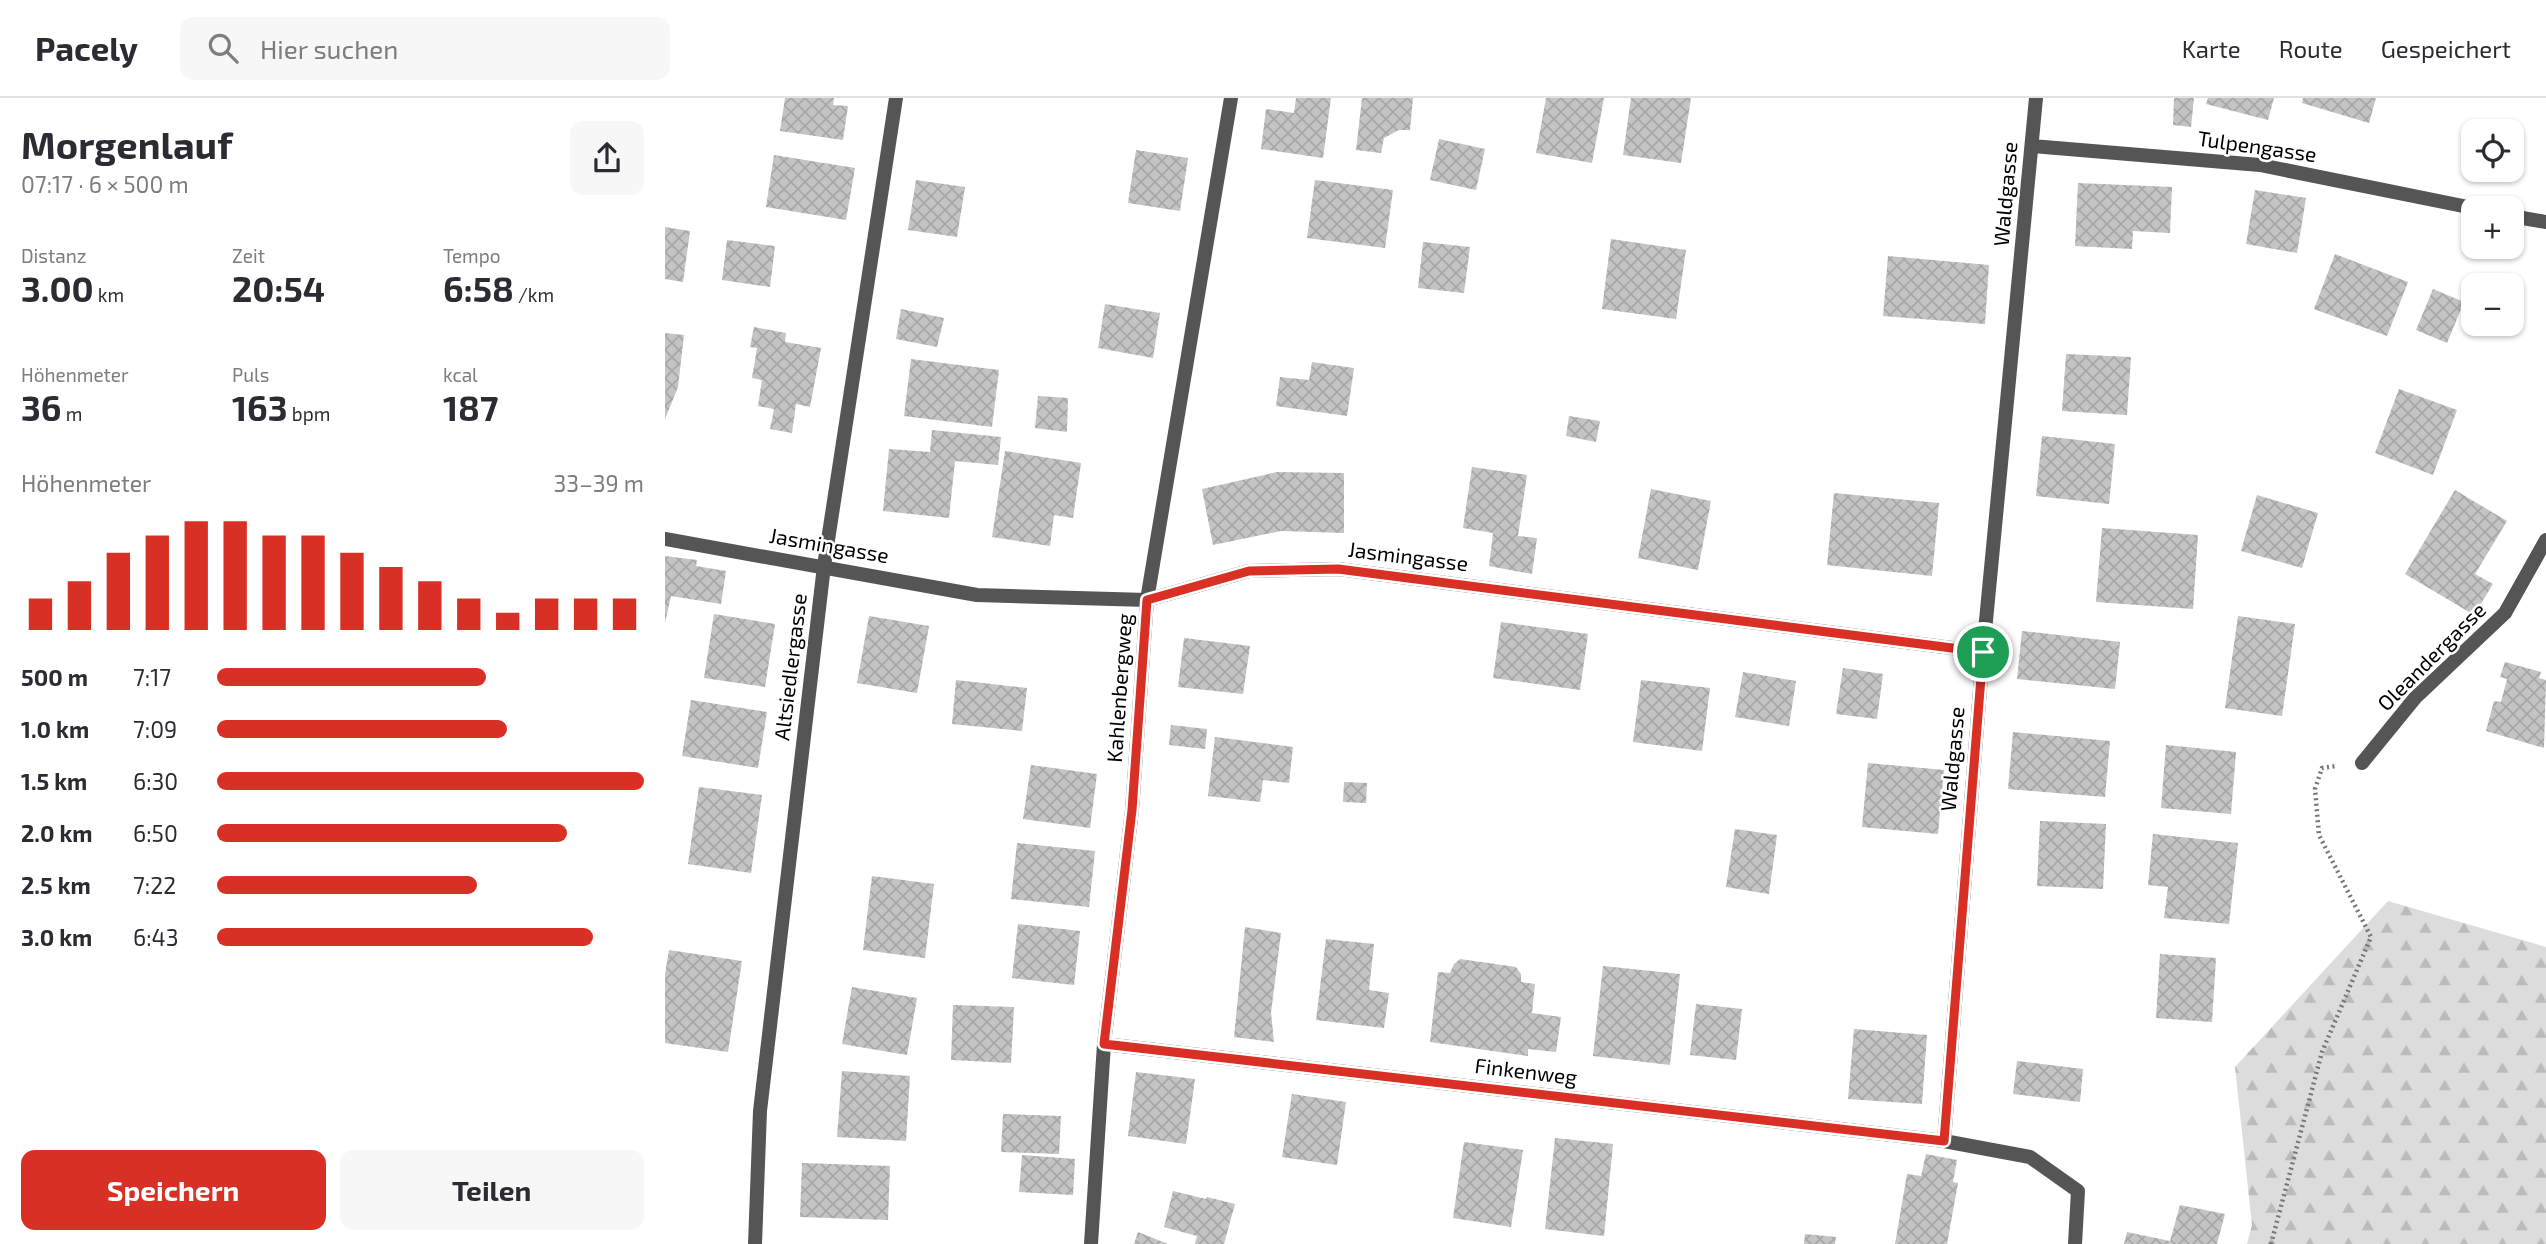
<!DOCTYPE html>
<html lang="de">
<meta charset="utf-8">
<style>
body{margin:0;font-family:"Exo 2",sans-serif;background:#f7f7f7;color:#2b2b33;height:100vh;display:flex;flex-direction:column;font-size:26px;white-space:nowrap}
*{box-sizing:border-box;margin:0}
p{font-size:23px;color:#7c7c81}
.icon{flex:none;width:38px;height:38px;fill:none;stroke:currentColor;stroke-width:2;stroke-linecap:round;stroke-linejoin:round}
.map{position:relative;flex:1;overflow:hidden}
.details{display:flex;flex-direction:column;background:#fff;width:665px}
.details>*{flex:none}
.controls{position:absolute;left:1796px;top:21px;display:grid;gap:14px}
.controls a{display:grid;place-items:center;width:63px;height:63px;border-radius:14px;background:#fff;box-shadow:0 2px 5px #0004;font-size:35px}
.pin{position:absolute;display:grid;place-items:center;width:60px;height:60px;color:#fff;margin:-30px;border:4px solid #fff;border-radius:50%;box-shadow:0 2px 7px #0007}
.round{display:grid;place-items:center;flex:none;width:74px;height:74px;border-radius:14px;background:#f7f7f7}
.head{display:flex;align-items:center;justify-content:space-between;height:119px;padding:0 21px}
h1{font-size:38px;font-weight:700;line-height:52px}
.metrics{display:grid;grid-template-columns:repeat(3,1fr);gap:10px;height:119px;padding:7px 21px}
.metrics div{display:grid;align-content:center}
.metrics b{font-size:35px;font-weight:700}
.metrics small{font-size:19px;font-weight:400}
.metrics p{font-size:19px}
.chart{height:196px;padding:14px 21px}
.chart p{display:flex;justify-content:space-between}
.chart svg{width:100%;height:126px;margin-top:7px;stroke:#d93025;stroke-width:6}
.cta{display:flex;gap:14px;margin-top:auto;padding:14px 21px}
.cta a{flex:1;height:80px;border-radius:14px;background:#d93025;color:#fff;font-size:28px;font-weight:700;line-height:80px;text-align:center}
.cta a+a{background:#f7f7f7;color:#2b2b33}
ul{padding:0 21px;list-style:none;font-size:23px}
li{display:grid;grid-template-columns:112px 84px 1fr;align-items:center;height:52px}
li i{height:18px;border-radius:9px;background:#d93025}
header{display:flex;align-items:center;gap:42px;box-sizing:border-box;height:98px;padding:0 35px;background:#fff;border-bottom:2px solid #e1e1e2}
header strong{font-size:33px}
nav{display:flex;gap:38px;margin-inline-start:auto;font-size:24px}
.search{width:490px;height:63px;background:#f7f7f7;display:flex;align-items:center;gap:18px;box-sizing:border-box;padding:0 24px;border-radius:14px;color:#7c7c81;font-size:26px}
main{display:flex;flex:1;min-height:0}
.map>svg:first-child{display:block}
.forest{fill:url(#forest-firs)}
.building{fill:url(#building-cross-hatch)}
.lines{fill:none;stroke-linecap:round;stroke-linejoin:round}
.path{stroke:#777;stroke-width:4.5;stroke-dasharray:2 3.5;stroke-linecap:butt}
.minor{stroke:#555;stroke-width:14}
.route-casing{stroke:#fff;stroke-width:14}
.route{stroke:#d93025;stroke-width:9}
.labels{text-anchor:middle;stroke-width:5;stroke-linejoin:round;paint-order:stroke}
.street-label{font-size:21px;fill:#000;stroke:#fff}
</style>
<header>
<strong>Pacely</strong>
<div class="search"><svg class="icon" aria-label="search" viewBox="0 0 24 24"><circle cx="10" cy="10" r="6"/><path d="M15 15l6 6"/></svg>Hier suchen</div>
<nav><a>Karte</a><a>Route</a><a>Gespeichert</a></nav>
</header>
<main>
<section class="details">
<div class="head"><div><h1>Morgenlauf</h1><p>07:17 · 6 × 500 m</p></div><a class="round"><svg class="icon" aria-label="share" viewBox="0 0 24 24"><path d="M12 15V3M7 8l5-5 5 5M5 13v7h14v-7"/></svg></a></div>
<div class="metrics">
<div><p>Distanz</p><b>3.00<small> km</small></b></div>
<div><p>Zeit</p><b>20:54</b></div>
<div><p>Tempo</p><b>6:58<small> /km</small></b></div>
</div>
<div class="metrics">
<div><p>Höhenmeter</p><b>36<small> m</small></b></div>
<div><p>Puls</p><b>163<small> bpm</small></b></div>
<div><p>kcal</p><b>187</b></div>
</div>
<div class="chart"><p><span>Höhenmeter</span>33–39 m</p>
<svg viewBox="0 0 160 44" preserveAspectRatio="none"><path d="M5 44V33M15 44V27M25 44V17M35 44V11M45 44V6M55 44V6M65 44V11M75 44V11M85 44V17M95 44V22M105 44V27M115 44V33M125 44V38M135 44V33M145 44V33M155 44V33"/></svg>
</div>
<ul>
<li><b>500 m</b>7:17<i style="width:63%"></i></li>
<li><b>1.0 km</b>7:09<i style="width:68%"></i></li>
<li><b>1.5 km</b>6:30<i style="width:100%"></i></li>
<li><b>2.0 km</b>6:50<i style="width:82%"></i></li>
<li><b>2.5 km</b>7:22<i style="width:61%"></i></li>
<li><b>3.0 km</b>6:43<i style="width:88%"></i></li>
</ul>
<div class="cta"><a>Speichern</a><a>Teilen</a></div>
</section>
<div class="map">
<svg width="1881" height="1146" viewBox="0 0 1881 1146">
<defs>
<pattern id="forest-firs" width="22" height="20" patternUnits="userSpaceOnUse" patternTransform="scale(1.75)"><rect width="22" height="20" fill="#dcdcdc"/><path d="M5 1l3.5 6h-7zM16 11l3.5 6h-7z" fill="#bbb"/></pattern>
<pattern id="building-cross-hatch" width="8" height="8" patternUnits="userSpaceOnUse" patternTransform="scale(1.75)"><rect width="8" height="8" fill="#c4c4c4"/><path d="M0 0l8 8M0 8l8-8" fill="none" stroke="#a7a7a7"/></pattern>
</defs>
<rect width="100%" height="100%" fill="#fff"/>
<path class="forest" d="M1723,803L1881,849V1146H1582L1587,1127L1570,969Z"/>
<path class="building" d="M120,0H169L168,7L183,8L178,42L115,33Z
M631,0H666L658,60L596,51L601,11L629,15Z
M697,0H748L745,32H734L719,40L716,55L691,52Z
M881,0H939L927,65L871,55Z
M966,0H1026L1016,65L958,57Z
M1509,0H1529L1526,29L1508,27Z
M1543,0H1609L1603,22L1541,6Z
M1638,0H1711L1704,25L1637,5Z
M774,41L820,51L811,92L765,82Z
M471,52L523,60L515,113L463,105Z
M109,57L190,70L181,122L101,109Z
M251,82L300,89L292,139L243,132Z
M650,82L728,92L720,150L642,140Z
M1413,85L1507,89L1505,135L1468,133L1467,151L1410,148Z
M1590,92L1641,100L1632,155L1581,146Z
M0,129L25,133L18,184L0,181Z
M946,141L1021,152L1011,221L937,211Z
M62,142L110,148L105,189L57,182Z
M758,144L805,149L799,195L753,190Z
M1670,156L1743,184L1722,238L1649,211Z
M1223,158L1324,167L1320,226L1218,218Z
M1768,191L1799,204L1782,245L1751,232Z
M440,206L495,215L488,260L433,250Z
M236,211L279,220L272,249L231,241Z
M89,229L121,235L120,244L156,250L145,309L131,306L127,335L105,331L109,311L93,308L97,282L87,280L92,250L85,249Z
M0,235L19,237L13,289L0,321Z
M1401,256L1466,259L1462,317L1397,313Z
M246,261L334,272L327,329L239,318Z
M647,264L689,270L682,318L611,308L615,279L644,282Z
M1734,291L1792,312L1768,377L1710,355Z
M373,298L403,300L402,334L370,330Z
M904,318L935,323L931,344L901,338Z
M267,332L336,339L333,367L290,363L284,420L218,413L224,351L265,354Z
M1377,338L1450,346L1444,406L1371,398Z
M340,353L416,365L408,420L389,417L385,448L327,439Z
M807,369L862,377L853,438L872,440L867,476L824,468L828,435L798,430Z
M612,374L679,375V435L616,433L548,447L537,391Z
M986,391L1046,403L1033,472L973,460Z
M1790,392L1842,423L1810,476L1828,486L1809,517L1740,476Z
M1169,395L1274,405L1267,478L1162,467Z
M1592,397L1653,415L1637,470L1576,453Z
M1437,430L1533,437L1528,511L1431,504Z
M0,458L32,462L31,468L61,473L56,506L6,498L0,525Z
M49,516L110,526L100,589L39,580Z
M204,518L264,528L252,595L192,585Z
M1573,518L1630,526L1617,618L1560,610Z
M836,524L923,536L915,592L828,580Z
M1357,533L1455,544L1450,591L1352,581Z
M519,540L585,548L578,596L513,589Z
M1840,564L1876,574L1874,580L1881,582L1879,650L1821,633L1829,603L1836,604L1842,581L1835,579Z
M1178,570L1218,576L1212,621L1171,616Z
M1078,574L1131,583L1124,628L1070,619Z
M291,582L362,590L357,633L287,626Z
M976,582L1045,590L1037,653L968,644Z
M26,602L102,614L93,670L17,658Z
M506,627L542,631L540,651L504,647Z
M1348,634L1445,643L1440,699L1343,691Z
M550,639L628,649L624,685L598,682L595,704L543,698Z
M1501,647L1571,654L1566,716L1496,710Z
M1203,665L1279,672L1273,736L1197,729Z
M366,667L432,676L425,730L358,721Z
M679,684L702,685L701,705L678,704Z
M34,689L97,697L86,775L23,766Z
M1375,723L1441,726L1438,791L1372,788Z
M1070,731L1112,737L1104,796L1061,789Z
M1488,736L1573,745L1564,826L1499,820L1503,789L1483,787Z
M352,745L430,753L424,809L346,801Z
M207,778L269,786L260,860L198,852Z
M353,826L415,833L409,887L347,880Z
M580,829L616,835L606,915L609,944L569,939Z
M661,841L709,846L704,892L724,895L719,930L651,922Z
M4,852L77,863L63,954L0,945V876Z
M1495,856L1551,860L1547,924L1491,920Z
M795,861L851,869L856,876V884L870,886L867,915L896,919L891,954L863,951V958L765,944L773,874L785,875L789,866Z
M938,868L1015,876L1005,967L928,958Z
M187,889L252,900L242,957L177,946Z
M1031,906L1077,911L1071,962L1025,957Z
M288,907L349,909L346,965L286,962Z
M1189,931L1262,937L1257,1006L1183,1001Z
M1352,963L1418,971L1415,1004L1348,996Z
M177,973L245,978L241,1043L172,1039Z
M471,974L530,981L521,1046L463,1038Z
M627,996L681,1004L672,1067L617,1059Z
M338,1016L396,1018L394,1056L336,1054Z
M890,1040L948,1046L939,1138L880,1131Z
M799,1044L858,1052L846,1129L788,1120Z
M1261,1056L1292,1062L1288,1084L1293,1085L1282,1146H1230L1242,1076L1256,1078Z
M357,1057L410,1061L408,1097L354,1094Z
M137,1065L225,1068L223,1122L135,1119Z
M508,1093L541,1101L542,1099L570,1106L559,1146H530L532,1138L499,1129Z
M1515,1107L1560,1116L1552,1146H1459L1462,1134L1505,1143Z
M473,1134L503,1146H469Z
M1140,1136L1171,1139L1170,1146H1139Z"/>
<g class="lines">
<path class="path" d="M1606,1146L1657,954L1706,839L1654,737L1650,691L1657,670L1672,668"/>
<path class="minor" d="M1371,0L1318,554L1279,1043L1365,1059L1413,1093L1410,1146
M1367,48L1595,67L1808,110
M1846,118L1881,124
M0,441L312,497L482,502L584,473L673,471L1318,554
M1697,665L1750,600L1840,515L1881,442
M439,946L1279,1043
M90,1146L95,1013L159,468L231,0
M426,1146L439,946L467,712L482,502L566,0"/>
</g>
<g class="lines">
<g class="route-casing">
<path id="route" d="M673,471L1318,554L1279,1043L439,946L467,712L482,502L584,473Z"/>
</g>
<use href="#route" class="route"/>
</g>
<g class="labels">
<g class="street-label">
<text transform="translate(1592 49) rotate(8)" y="7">Tulpengasse</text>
<text transform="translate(1341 96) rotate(-85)" y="7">Waldgasse</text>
<text transform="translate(164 448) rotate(10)" y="7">Jasmingasse</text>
<text transform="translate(743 459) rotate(7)" y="7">Jasmingasse</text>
<text transform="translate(1767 559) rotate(-45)" y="7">Oleandergasse</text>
<text transform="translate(126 569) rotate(-83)" y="7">Altsiedlergasse</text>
<text transform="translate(455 590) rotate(-86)" y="7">Kahlenbergweg</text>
<text transform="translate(1288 661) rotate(-85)" y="7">Waldgasse</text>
<text transform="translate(861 974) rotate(7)" y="7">Finkenweg</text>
</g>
</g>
</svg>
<div class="controls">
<a><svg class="icon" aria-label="locate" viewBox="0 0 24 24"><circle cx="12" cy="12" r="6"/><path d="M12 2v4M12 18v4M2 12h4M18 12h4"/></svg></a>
<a>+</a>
<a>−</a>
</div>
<div class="pin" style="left:1318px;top:554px;background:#1e9e55"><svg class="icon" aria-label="arrive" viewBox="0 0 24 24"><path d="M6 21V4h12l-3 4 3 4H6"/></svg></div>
</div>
</main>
